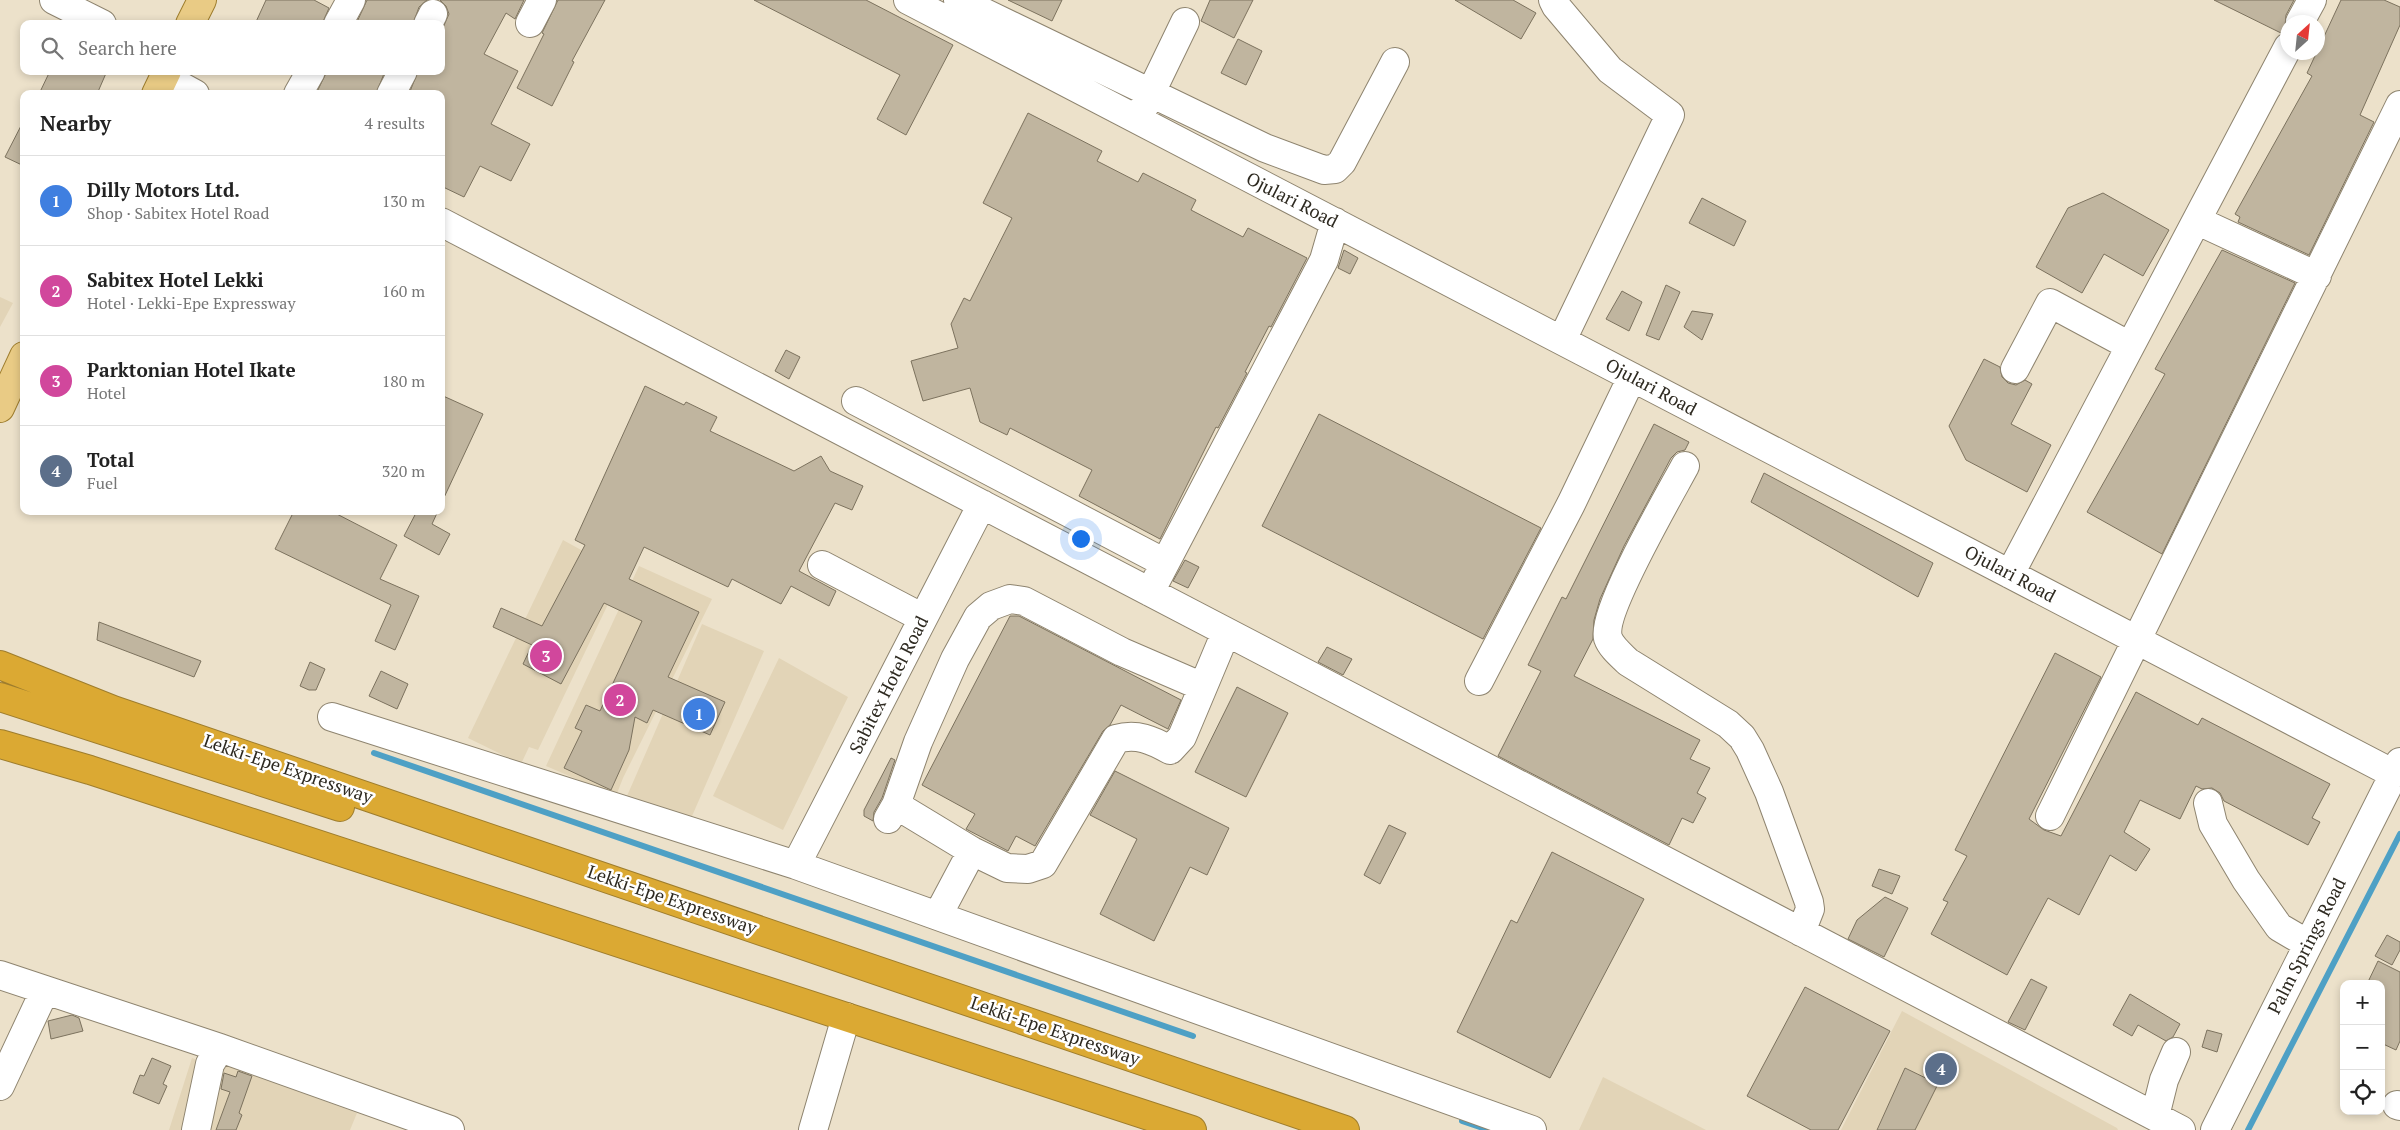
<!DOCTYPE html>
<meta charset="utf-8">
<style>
body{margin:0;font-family:"PT Serif",serif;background:#f6f6f6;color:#222}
.controls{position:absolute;right:15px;bottom:15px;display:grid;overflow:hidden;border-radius:10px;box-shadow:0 2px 8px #0003}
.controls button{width:45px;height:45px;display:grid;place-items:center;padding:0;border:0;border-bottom:1px solid #e0e0e0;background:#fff;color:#222;font:25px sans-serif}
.compass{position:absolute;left:2280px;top:15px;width:45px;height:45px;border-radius:50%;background:#fff;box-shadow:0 2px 8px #0003;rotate:27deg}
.you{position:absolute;left:1080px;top:538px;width:18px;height:18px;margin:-12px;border:4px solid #fff;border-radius:50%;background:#1a73e8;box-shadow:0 0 0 8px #1a73e833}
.badge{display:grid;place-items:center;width:32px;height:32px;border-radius:50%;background:#366f89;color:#fff;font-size:16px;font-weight:700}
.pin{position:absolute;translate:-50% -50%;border:2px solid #fff;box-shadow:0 1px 5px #0006}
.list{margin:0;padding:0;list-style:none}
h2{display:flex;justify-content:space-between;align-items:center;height:65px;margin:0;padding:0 20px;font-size:21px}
h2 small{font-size:16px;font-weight:400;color:#767676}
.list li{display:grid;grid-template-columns:32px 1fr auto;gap:15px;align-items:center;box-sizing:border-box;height:90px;padding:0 20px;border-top:1px solid #e0e0e0}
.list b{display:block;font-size:19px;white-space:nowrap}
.list p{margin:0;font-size:16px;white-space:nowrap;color:#767676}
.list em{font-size:16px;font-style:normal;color:#767676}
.icon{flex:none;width:28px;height:28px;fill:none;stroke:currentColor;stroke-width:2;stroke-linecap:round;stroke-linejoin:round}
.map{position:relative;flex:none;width:2400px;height:1130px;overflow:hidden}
.search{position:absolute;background:#fff;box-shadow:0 2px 8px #0003;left:20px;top:20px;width:425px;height:55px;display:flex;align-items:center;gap:12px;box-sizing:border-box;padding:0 18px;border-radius:10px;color:#767676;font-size:19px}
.panel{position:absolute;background:#fff;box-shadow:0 2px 8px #0003;left:20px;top:90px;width:425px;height:425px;border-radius:10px}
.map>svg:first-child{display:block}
.built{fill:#e2d4b7}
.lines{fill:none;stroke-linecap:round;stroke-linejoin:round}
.stream{stroke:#4ea0c5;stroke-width:6}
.building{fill:#c0b59f;stroke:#7c725e}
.minor-casing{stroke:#8e846f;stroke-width:30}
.major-casing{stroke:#9e7d2d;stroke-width:30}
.highway-casing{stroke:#9e7d2d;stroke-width:30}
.minor{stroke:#fff;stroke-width:28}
.major{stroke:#e9cb85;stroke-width:28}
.highway{stroke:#dba933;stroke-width:28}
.labels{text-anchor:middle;stroke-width:5;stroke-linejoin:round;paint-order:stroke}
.street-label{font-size:18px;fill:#2e2a21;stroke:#fff}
</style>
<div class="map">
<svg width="2400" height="1130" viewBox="0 0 2400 1130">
<rect width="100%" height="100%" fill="#ece1ca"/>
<!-- built -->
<path class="built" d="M0,297l13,6 -13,24z
M563,540l60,33 -85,177 -9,-3 -8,17 -53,-26z
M639,566l73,33 -89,179 -7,18 -70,-30z
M702,624l62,27 -75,172 -62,-27z
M779,658l69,39 -65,133 -70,-34z
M1902,1011l215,117 1,2h-277z
M192,1058l26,9 2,-5 137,51 -7,17h-181z
M1603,1077l84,43 19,10h-127z"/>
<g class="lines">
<!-- stream -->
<path class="stream" d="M374,753l819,283
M1462,1121l27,9
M2248,1130l152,-296"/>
</g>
<!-- building -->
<path class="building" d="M266,0h48l15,8 -7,16h-67z
M367,0h60l-8,7 -6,17h-57z
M440,0h84l-9,19 -9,-6 -22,41 34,17 -27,53 39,20 -19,37 -31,-15 -16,31 -23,-11v-92h-32l9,-23h23v-39l8,-18 -3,-8z
M558,0h47l-33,61 2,1 -22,44 -35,-18 27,-54 -2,-1z
M754,0h112l87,45 -47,90 -29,-16 23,-44z
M1008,0h54l-10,21z
M1210,0h43l-19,38 -33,-17z
M1455,0h58l23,13 -15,26z
M2214,0h80l-8,15 -1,11 -4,7z
M2341,0h43l16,7v18l-40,90 14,7 -65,133 -71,-33 2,-5 -5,-3 77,-138 -5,-3z
M1238,39l24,12 -16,34 -25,-12z
M50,71h57l-10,23h-58z
M327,71h58l-9,23h-60z
M1028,113l74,38 -5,10 41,21 5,-9 53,27 -5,10 52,27 5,-9 59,30 -36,69 -2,-1 -24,46 2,1 -29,55 -2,-1 -56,112 -81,-43 13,-26 -82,-42 -3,7 -27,-13 -10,-34 -47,13 -12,-40 47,-13 -7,-24 13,-26 6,3 42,-83 -29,-15z
M24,120v46l-19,-9z
M2103,193l66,37 -26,46 -39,-22 -22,39 -46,-26 32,-59z
M1702,198l44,23 -12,25 -45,-23z
M1344,250l14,8 -8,16 -12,-6z
M2222,250l73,33 -133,271 -75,-42 78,-138 -10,-5z
M1666,285l14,7 -21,48 -13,-5z
M1622,291l20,11 -13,29 -23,-12z
M1692,311l21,3 -11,26 -18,-13z
M786,350l14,7 -11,22 -14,-8z
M1984,359l16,8 2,10 6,6 8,2 9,-5 7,4 -21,40 40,21 -24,47 -61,-32 -17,-34z
M645,386l39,19 2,-3 31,15 -7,14 84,40 27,-15 9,15 33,15 -11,24 -17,-7 -36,68 37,20 -7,15 -38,-20 -10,18 -49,-25 -4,8 -84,-40 -15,32 70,33 -31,65 57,25 -15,33 -57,-25 -6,13 -12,-6 -6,33 -18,40 -47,-22 18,-37 -7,-3 11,-23 14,6 42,-90 -38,-18 -43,81 -38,-20 9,-19 -39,-18 8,-19 41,18 43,-81 -10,-5z
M441,395l42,19 -42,90z
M1319,414l222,114 -58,111 -221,-113z
M1654,424l35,18 -4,8 -8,2 -6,6 -47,88 -24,53 -6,21 -1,19 -19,37 126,64 -10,19 20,9 -13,25 9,5 -13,25 -11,-5 -13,27 -171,-89 43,-85 -13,-6 34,-68 4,2z
M1764,473l169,90 -15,34 -167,-95z
M294,511h37l66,34 -17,34 39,17 -24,54 -20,-9 16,-36 -116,-56z
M417,511h21l-6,13 18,10 -11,21 -35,-19z
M1185,560l14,7 -11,21 -15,-7z
M1010,616h9l162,84 -13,29 -47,-24 -11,20 -7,6 -68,115 -19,-10 -8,15 -42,-22 9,-15 -53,-29z
M99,622l102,39 -7,16 -97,-37z
M1327,647l25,12 -9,16 -25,-13z
M2055,653l46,24 -72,142 15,11 17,6 75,-144 62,33 4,-7 128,66 -18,34 8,4 -12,23 -84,-44 -4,-8 -8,-5 -10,1 -6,-3 -16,33 -40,-19 -16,32 26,17 -14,22 -26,-16 -31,60 -31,-17 -41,77 -76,-41 17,-32 -5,-2 24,-44 -12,-6z
M310,662l15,7 -9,21h-7l-9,-4z
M381,671l27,13 -11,25 -28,-13z
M1237,687l51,26 -42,84 -51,-25z
M891,758l4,2 -13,38 -8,14 -1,9 -9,-5v-6z
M1115,771l114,57 -22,47 -17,-8 -36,74 -54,-27 37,-75 -47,-24z
M1389,825l17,8 -26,51 -16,-9z
M1552,852l92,47 -94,179 -93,-46 54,-112 6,3z
M1879,869l21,7 -8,18 -20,-8z
M1885,897l23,11 -24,49 -36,-18 9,-19z
M2387,935l13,7v8l-8,15 -17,-9z
M2378,961l22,11v69l-4,9 -15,-7v-59h-14z
M2031,979l16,8 -22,43 -17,-8z
M1805,987l85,44 -52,99h-27l-64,-34z
M2130,994l50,30 -7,13 -7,4 -28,-16 -6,11 -19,-11z
M72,1015l7,3 4,13 -32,8 -3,-18z
M2207,1030l15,4 -5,18 -15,-5z
M152,1058l19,8 -8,18 4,2 -8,18 -26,-11 7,-18 4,1z
M1905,1068l33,16 -23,46h-38z
M238,1071l14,5 -13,37 3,2 -6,15h-20l14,-38 -9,-3 3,-16 12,4z"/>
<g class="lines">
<!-- minor casing -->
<g class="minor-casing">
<path id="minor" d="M54,0l48,24
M908,0l1486,774
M958,0l307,148 59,22 11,-1 7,-7 53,-100
M1553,0l3,6 54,64 60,45 -108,225
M2300,22l12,-22
M530,23l12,-23
M338,24l13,-24
M428,24l5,-10
M164,77l31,17
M298,94l13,-23
M391,94l12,-23
M1143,109l42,-87
M2198,221l119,55
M441,222l1740,908
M2015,369l35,-66 80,43
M856,401l309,162
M1685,466c-15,28 -84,146 -77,172 3,9 13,17 20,24l100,62 14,13 8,13 19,42 40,110 1,7 -9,23
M822,565l101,53
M2010,574l278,-527
M1150,592l174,-332 11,-38
M1479,681l92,-177 61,-127
M332,717l464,148 736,265
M2208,803l5,21 33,56 33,47 29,17
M896,805l76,46 35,17 21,1 15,-5 73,-125c21,-6 36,1 54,11l12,-13 21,-50
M2050,816l350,-711
M888,819l8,-14 22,-63 37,-83 23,-42 13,-11 19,-7 14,2 98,51 81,35 23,-55
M796,865l186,-361
M938,915l34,-64
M0,975l220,73 230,82
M0,1086l45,-96
M2397,1105l3,1
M2155,1116l9,-36 12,-28
M196,1130l14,-66 10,-16
M813,1130l33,-113
M2215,1130l185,-368"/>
</g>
<!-- major casing -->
<g class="major-casing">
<path id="major" d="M190,24l12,-24
M156,94l11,-23
M0,408l24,-52"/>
</g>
<!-- highway casing -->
<g class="highway-casing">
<path id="highway" d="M0,665l113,45 1232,420
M0,697l340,110
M0,744l90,26 1102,360"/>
</g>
<!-- minor -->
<use href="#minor" class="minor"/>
<!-- major -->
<use href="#major" class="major"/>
<!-- highway -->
<use href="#highway" class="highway"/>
</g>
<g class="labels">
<!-- street labels -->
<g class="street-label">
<text transform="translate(1292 200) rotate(27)" y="6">Ojulari Road</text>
<text transform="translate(1651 387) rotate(28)" y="6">Ojulari Road</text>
<text transform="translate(2010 574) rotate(28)" y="6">Ojulari Road</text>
<text transform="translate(889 685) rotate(-63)" y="6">Sabitex Hotel Road</text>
<text transform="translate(288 769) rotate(19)" y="6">Lekki-Epe Expressway</text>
<text transform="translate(672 900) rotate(19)" y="6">Lekki-Epe Expressway</text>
<text transform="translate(2307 946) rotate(-63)" y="6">Palm Springs Road</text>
<text transform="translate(1055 1031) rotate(19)" y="6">Lekki-Epe Expressway</text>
</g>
</g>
</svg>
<div class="controls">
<button>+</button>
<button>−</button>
<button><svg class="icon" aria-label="locate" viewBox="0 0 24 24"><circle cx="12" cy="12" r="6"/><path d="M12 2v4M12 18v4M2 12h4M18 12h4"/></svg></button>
</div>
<svg class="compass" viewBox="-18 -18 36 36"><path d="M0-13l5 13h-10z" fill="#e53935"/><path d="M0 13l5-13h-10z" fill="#767676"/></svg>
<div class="you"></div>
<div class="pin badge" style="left:699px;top:714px;background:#3f7fe0">1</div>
<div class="pin badge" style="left:620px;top:700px;background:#d1479c">2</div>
<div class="pin badge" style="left:546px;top:656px;background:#d1479c">3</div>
<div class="pin badge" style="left:1941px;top:1069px;background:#5c6f8a">4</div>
<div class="search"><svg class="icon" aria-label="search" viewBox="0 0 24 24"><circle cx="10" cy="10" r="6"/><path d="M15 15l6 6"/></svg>Search here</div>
<section class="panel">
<h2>Nearby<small>4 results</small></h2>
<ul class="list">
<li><span class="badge" style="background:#3f7fe0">1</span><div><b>Dilly Motors Ltd.</b><p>Shop · Sabitex Hotel Road</p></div><em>130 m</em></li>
<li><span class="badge" style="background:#d1479c">2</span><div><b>Sabitex Hotel Lekki</b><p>Hotel · Lekki-Epe Expressway</p></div><em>160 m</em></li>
<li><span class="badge" style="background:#d1479c">3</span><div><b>Parktonian Hotel Ikate</b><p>Hotel</p></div><em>180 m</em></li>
<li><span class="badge" style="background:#5c6f8a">4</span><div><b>Total</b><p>Fuel</p></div><em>320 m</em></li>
</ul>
</section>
</div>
